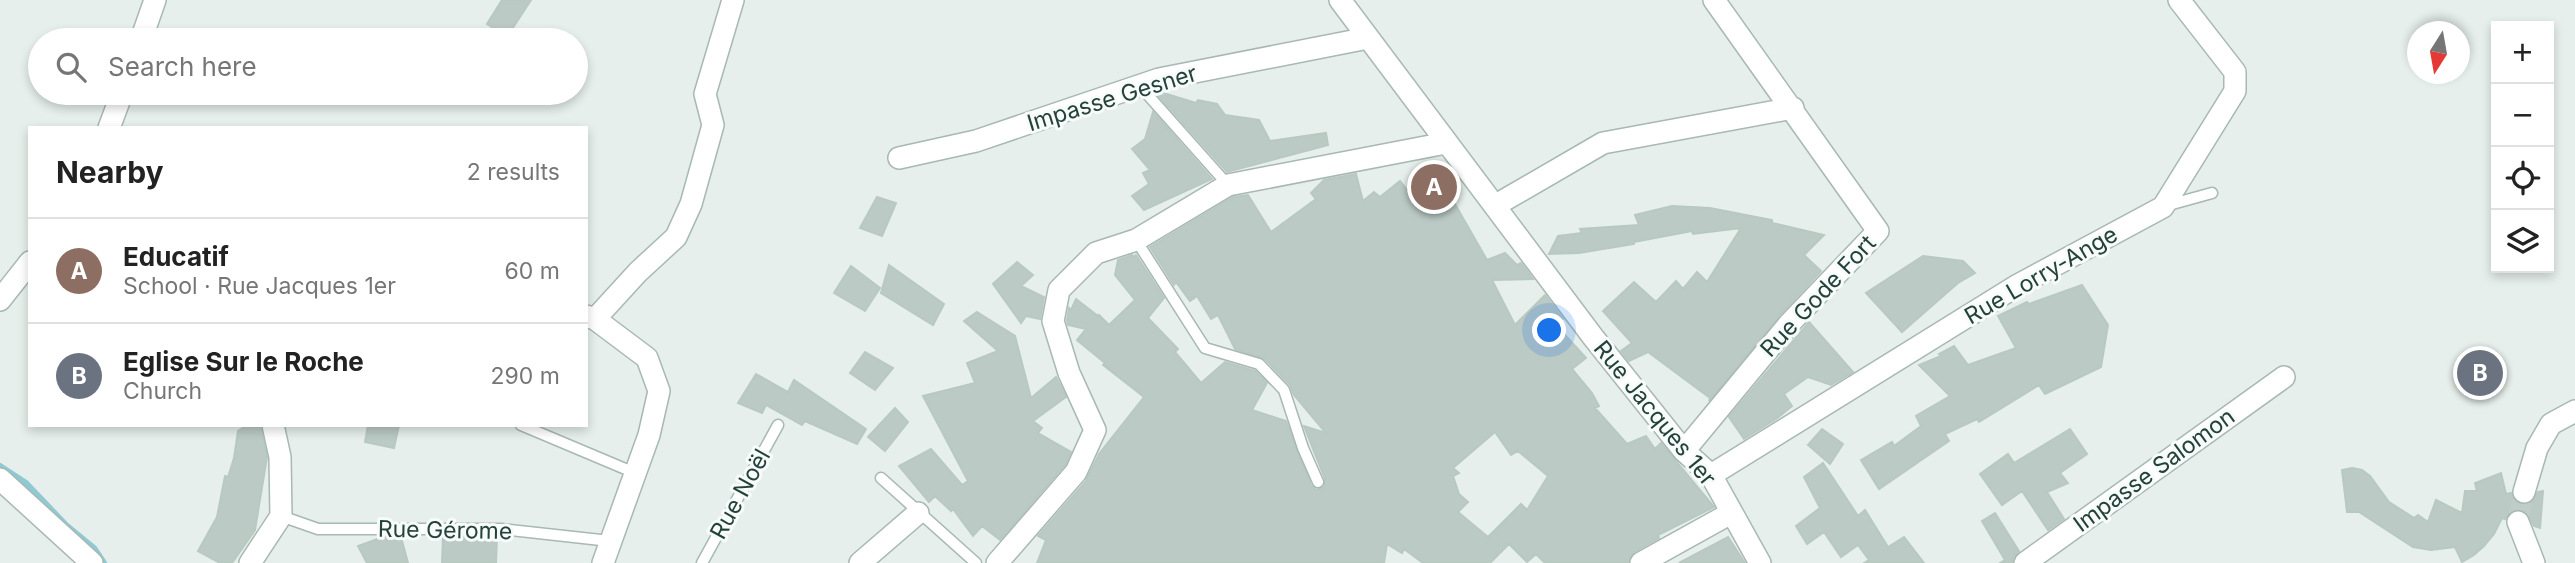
<!DOCTYPE html>
<meta charset="utf-8">
<style>
body{margin:0;font-family:Inter,sans-serif;background:#f2f2f2;color:#222}
.controls{position:absolute;right:21px;top:21px;display:grid;overflow:hidden;border-radius:0px;box-shadow:0 4px 10px #0003}
.controls button{width:63px;height:63px;display:grid;place-items:center;padding:0;border:0;border-bottom:2px solid #e0e0e0;background:#fff;color:#222;font:35px sans-serif}
.compass{position:absolute;left:2407px;top:21px;width:63px;height:63px;border-radius:50%;background:#fff;box-shadow:0 4px 10px #0003;rotate:191deg}
.you{position:absolute;left:1550px;top:331px;width:24px;height:24px;margin:-18px;border:5px solid #fff;border-radius:50%;background:#1a73e8;box-shadow:0 0 0 10px #1a73e833}
.badge{display:grid;place-items:center;width:46px;height:46px;border-radius:50%;background:#804e3d;color:#fff;font-size:23px;font-weight:700}
.pin{position:absolute;translate:-50% -50%;border:4px solid #fff;box-shadow:0 2px 7px #0006}
.list{margin:0;padding:0;list-style:none}
h2{display:flex;justify-content:space-between;align-items:center;height:91px;margin:0;padding:0 28px;font-size:30px}
h2 small{font-size:23px;font-weight:400;color:#767676}
.list li{display:grid;grid-template-columns:46px 1fr auto;gap:21px;align-items:center;box-sizing:border-box;height:105px;padding:0 28px;border-top:2px solid #e0e0e0}
.list b{display:block;font-size:26px;white-space:nowrap}
.list p{margin:0;font-size:23px;white-space:nowrap;color:#767676}
.list em{font-size:23px;font-style:normal;color:#767676}
.icon{flex:none;width:38px;height:38px;fill:none;stroke:currentColor;stroke-width:2;stroke-linecap:round;stroke-linejoin:round}
.map{position:relative;flex:none;width:2575px;height:563px;overflow:hidden}
.search{position:absolute;background:#fff;box-shadow:0 4px 10px #0003;left:28px;top:28px;width:560px;height:77px;display:flex;align-items:center;gap:18px;box-sizing:border-box;padding:0 24px;border-radius:38px;color:#767676;font-size:26px}
.panel{position:absolute;background:#fff;box-shadow:0 4px 10px #0003;left:28px;top:126px;width:560px;height:301px;border-radius:0px}
.map>svg:first-child{display:block}
.lines{fill:none;stroke-linecap:round;stroke-linejoin:round}
.stream{stroke:#8ec9d4;stroke-width:6}
.building{fill:#bbcac4;stroke:#b8c9c2;stroke-width:2;fill-rule:evenodd}
.minor-tunnel{stroke:#bfccc8;stroke-width:21;stroke-dasharray:21 10;stroke-linecap:butt}
.service-casing{stroke:#a8b8b2;stroke-width:13}
.minor-casing{stroke:#a8b8b2;stroke-width:24}
.service{stroke:#fff;stroke-width:10}
.minor{stroke:#fff;stroke-width:21}
.labels{text-anchor:middle;stroke-width:6;stroke-linejoin:round;paint-order:stroke}
.street-label{font-size:23px;fill:#24423a;stroke:#f7fbf9}
</style>
<div class="map">
<svg width="2575" height="563" viewBox="0 0 2575 563">
<rect width="100%" height="100%" fill="#e6efeb"/>
<g class="lines">
<!-- stream -->
<path class="stream" d="M0,466l26,17 40,42 28,23 10,15"/>
</g>
<!-- building -->
<path class="building" d="M502,0h29l-24,37 -20,-13z
M1160,92l36,11 2,-3 19,4 8,11 34,5 11,21 56,-8 2,12 -101,27 -70,-78z
M1153,112l59,67 -68,31 -12,-14 17,-12 -6,-11 7,-3 -18,-21 13,-10z
M1356,174l7,27 11,-9 6,5 20,-16 11,14 19,-12 18,25 7,-4 32,56 18,-7 12,12 4,-2 12,16 -41,1 23,45 30,-30 18,24 -8,5 31,34 -14,11 20,24 7,13 -4,2 32,36 19,-8 9,13 6,-6 53,64 -56,28 1,3 -25,14 -6,11h-83l-9,-9 -9,8 -18,-18 -19,19h-67l-19,-14 -2,4 -15,-9 -3,19h-347l9,-23 -8,-4 48,-55 13,-27 45,-57 -41,-32 2,-2 -28,-23 9,-11 -18,-4 -1,-5 2,-12 2,2 5,-11 22,17 1,-1 10,10 26,-25 -20,-25 3,-15 14,-5 2,2 2,-2 28,43 -16,20 30,31 -3,3 26,31 24,-21 30,9 12,12 -15,27 34,11 25,64 5,5 8,-3 1,-8 -21,-53 22,7 -32,-38 -4,-10 -25,-26 -30,-10 -17,-34 -7,4 -14,-23 -7,5 -14,-19 -2,3 -24,-38 83,-50 15,-2 23,37 45,-33 -5,-6 13,-13zM1495,432l16,23 7,-4 30,25 -21,34 -6,-6 -33,33 -30,-25 10,-10 -9,-8 -6,-18 6,-3 -6,-5z
M877,197l19,6 -14,33 -22,-8z
M1672,206l38,2 62,12v3l52,12 -20,20 17,16 -42,45 -70,85 1,-3 -62,-46 -19,9 -8,-10 11,-8 -29,-32 31,-29 22,20 20,-21 7,8 14,-17 10,10 34,-54 -48,6 -1,-3 -58,11v2l-55,9 -30,1 9,-18 24,-3 -2,-4 59,-4 -4,-10z
M1923,256l40,5 12,12 -17,10 -56,49 -36,-39z
M1017,262l16,13 -12,11 23,11 -4,22 -14,-3 -5,7 -28,-39z
M889,265l55,39 -11,21 -52,-32z
M851,266l29,22 -15,23 -31,-18z
M2082,285l26,40 -7,42 -56,27 -6,-9 -60,37 -2,-3 -32,15 4,7 -70,48 -18,-29 31,-18 2,4 27,-20 -5,-10 34,-20 -31,-31 22,-9 -2,-2 15,-8 14,19 48,-17 -18,-32 29,-14 2,2z
M977,312l38,24 16,62 25,-21 10,20 -33,24 9,7 -4,5 33,19 -6,13 -65,75 -18,-14 -9,10 -20,-27 -2,2 -16,-15 -6,6 -30,-36 32,-17 31,36 6,-4 -45,-85 52,-13 -8,-20 31,-12 -34,-30z
M1809,322l44,50 -22,13 -23,-8 -24,17 8,12 -16,13 -32,20 -15,-22z
M865,352l28,16 -18,22 -25,-17z
M756,374l32,18 6,-12 72,49 -9,15 -52,-23 -3,4 -36,-20 -4,8 -24,-10z
M895,408l13,14 -23,29 -17,-14z
M247,425h13l7,32 -12,73 -23,33h-12l-22,-12 19,-34 8,-41 3,1 6,-19 4,-27z
M368,425h31l-5,23 -29,-6z
M1822,429l21,15 -13,20 -22,-19z
M2070,429l17,25 -27,19 8,10 -21,9 17,27 -16,11 -26,-39 -20,14 -22,-31 28,-20 6,9z
M1823,463l35,53 7,-6 23,37 16,-10 20,26h-60l5,-3 -11,-15 -17,12 -17,-25 -17,12 -11,-18 24,-18 -16,-31z
M2352,468l10,2 8,6 19,26 25,16 4,-3 10,7 8,-22 26,13 3,-22h12l-2,-8 26,-10 5,21 5,-1 3,7 6,4 12,-2 6,-10 5,-1 -3,37 -6,-2 -8,-15 -12,-1 -9,9 -3,-1 -8,16 -10,12 -10,9 -12,7 -7,-15 -24,3 -18,-3 -54,-35h-12l-5,-42z
M1995,513l24,38 -6,6 -1,6h-12l5,-3 -23,-39z
M383,537h18l7,26h-41l-9,-17z
M443,537h54l-1,26h-54z
M1728,537l17,26h-66z"/>
<g class="lines">
<!-- minor-tunnel -->
<path class="minor-tunnel" d="M2518,522l6,-30"/>
<!-- service casing -->
<g class="service-casing">
<path id="service" d="M1139,85l89,100
M2165,206l47,-13
M1136,240l69,108 54,16 25,26 19,58 15,34
M521,425l114,48
M881,478l95,85
M281,516l37,13h183l109,12
M702,563l76,-138"/>
</g>
<!-- minor casing -->
<g class="minor-casing">
<path id="minor" d="M1340,0l253,337 91,114 27,24 49,88
M141,40l14,-40
M109,128l13,-35
M899,158l77,-17 183,-62 209,-41
M1496,205l107,-62 190,-35
M0,300l30,-38
M586,316l9,3 52,39 12,33 -10,44 -46,128
M595,319l43,-47 38,-35 15,-33 22,-79 -8,-31 28,-94
M1684,451l105,-127 89,-93 -164,-231
M1711,475l307,-190 145,-78 72,-116v-19l-56,-72
M0,479l92,84
M2524,492l13,-44 14,-24 24,-13
M2518,522l16,41
M250,563l31,-47 -1,-59 -7,-32
M860,563l58,-50
M997,563l79,-91 19,-42 -26,-57 -16,-52 6,-31 37,-37 40,-13 92,-55 218,-42
M1641,563l90,-50
M2025,563l259,-186"/>
</g>
<!-- service -->
<use href="#service" class="service"/>
<!-- minor -->
<use href="#minor" class="minor"/>
</g>
<g class="labels">
<!-- street labels -->
<g class="street-label">
<text transform="translate(1112 98) rotate(-17)" y="8">Impasse Gesner</text>
<text transform="translate(2041 275) rotate(-30)" y="8">Rue Lorry-Ange</text>
<text transform="translate(1818 296) rotate(-47)" y="8">Rue Gode Fort</text>
<text transform="translate(1655 413) rotate(51)" y="8">Rue Jacques 1er</text>
<text transform="translate(2154 470) rotate(-36)" y="8">Impasse Salomon</text>
<text transform="translate(740 494) rotate(-61)" y="8">Rue Noël</text>
<text transform="translate(445 530) rotate(1)" y="8">Rue Gérome</text>
</g>
</g>
</svg>
<div class="controls">
<button>+</button>
<button>−</button>
<button><svg class="icon" aria-label="locate" viewBox="0 0 24 24"><circle cx="12" cy="12" r="6"/><path d="M12 2v4M12 18v4M2 12h4M18 12h4"/></svg></button>
<button><svg class="icon" aria-label="layers" viewBox="0 0 24 24"><path d="M12 4l9 5-9 5-9-5zM3 14l9 5 9-5"/></svg></button>
</div>
<svg class="compass" viewBox="-18 -18 36 36"><path d="M0-13l5 13h-10z" fill="#e53935"/><path d="M0 13l5-13h-10z" fill="#767676"/></svg>
<div class="you"></div>
<div class="pin badge" style="left:1434px;top:187px;background:#8d6e63">A</div>
<div class="pin badge" style="left:2480px;top:373px;background:#6b7280">B</div>
<div class="search"><svg class="icon" aria-label="search" viewBox="0 0 24 24"><circle cx="10" cy="10" r="6"/><path d="M15 15l6 6"/></svg>Search here</div>
<section class="panel">
<h2>Nearby<small>2 results</small></h2>
<ul class="list">
<li><span class="badge" style="background:#8d6e63">A</span><div><b>Educatif</b><p>School · Rue Jacques 1er</p></div><em>60 m</em></li>
<li><span class="badge" style="background:#6b7280">B</span><div><b>Eglise Sur le Roche</b><p>Church</p></div><em>290 m</em></li>
</ul>
</section>
</div>
